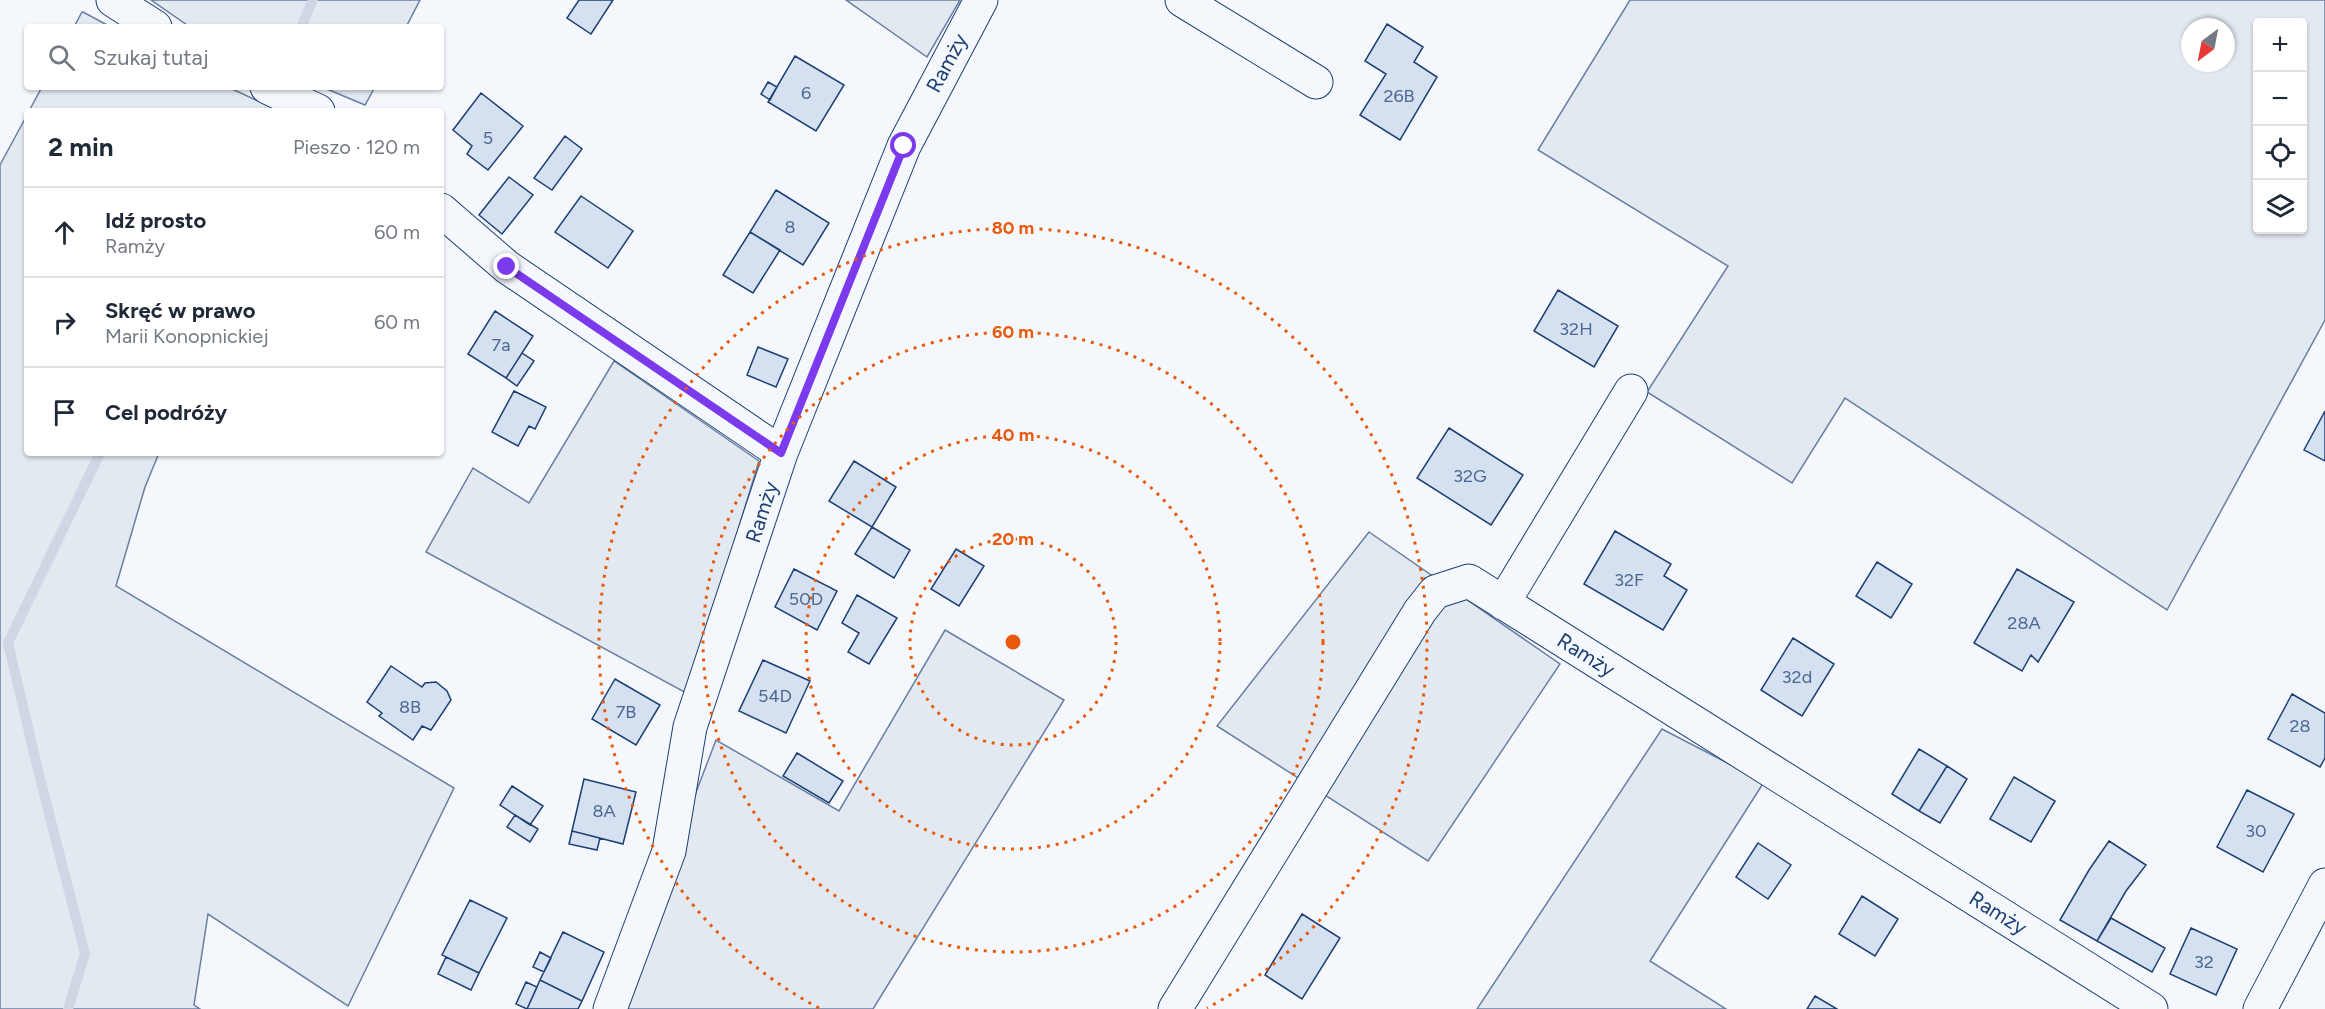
<!DOCTYPE html>
<html lang="pl">
<meta charset="utf-8">
<style>
body{margin:0;font-family:Figtree,sans-serif;background:#f6f6f7;color:#1f2937}
.controls{position:absolute;right:18px;top:18px;display:grid;overflow:hidden;border-radius:6px;box-shadow:0 2px 4px #0004}
.controls button{width:54px;height:54px;display:grid;place-items:center;padding:0;border:0;border-bottom:2px solid #e0e1e3;background:#fff;color:#1f2937;font:30px sans-serif}
.compass{position:absolute;left:2181px;top:18px;width:54px;height:54px;border-radius:50%;background:#fff;box-shadow:0 2px 4px #0004;rotate:212deg}
.stop{position:absolute;width:18px;height:18px;margin:-14px;border:4px solid #7c3aed;border-radius:50%;background:#fff}
.stop.end{background:#7c3aed;border-color:#fff;box-shadow:0 2px 6px #0008}
.list{margin:0;padding:0;list-style:none}
h2{display:flex;justify-content:space-between;align-items:center;height:78px;margin:0;padding:0 24px;font-size:26px}
h2 small{font-size:20px;font-weight:400;color:#747a83}
.list li{display:grid;grid-template-columns:39px 1fr auto;gap:18px;align-items:center;box-sizing:border-box;height:90px;padding:0 24px;border-top:2px solid #e0e1e3}
.list b{display:block;font-size:22px;white-space:nowrap}
.list p{margin:0;font-size:20px;white-space:nowrap;color:#747a83}
.list em{font-size:20px;font-style:normal;color:#747a83}
.icon{flex:none;width:33px;height:33px;fill:none;stroke:currentColor;stroke-width:2;stroke-linecap:round;stroke-linejoin:round}
.map{position:relative;flex:none;width:2325px;height:1009px;overflow:hidden}
.search{position:absolute;background:#fff;box-shadow:0 2px 4px #0004;left:24px;top:24px;width:420px;height:66px;display:flex;align-items:center;gap:15px;box-sizing:border-box;padding:0 21px;border-radius:6px;color:#747a83;font-size:22px}
.panel{position:absolute;background:#fff;box-shadow:0 2px 4px #0004;left:24px;top:108px;width:420px;height:348px;border-radius:6px}
.map>svg:first-child{display:block}
.green{fill:#e3e9f0;stroke:#687fa3;stroke-width:1.5;fill-rule:evenodd}
.lines{fill:none;stroke-linecap:round;stroke-linejoin:round}
.stream{stroke:#cfd7e4;stroke-width:10}
.building{fill:#d5e0f0;stroke:#1d3f73;stroke-width:1.5}
.minor-casing{stroke:#1d3f73;stroke-width:35}
.minor{stroke:#f4f7fb;stroke-width:33}
.route{stroke:#7c3aed;stroke-width:8}
.ring{fill:none;stroke:#e8590c;stroke-width:3;stroke-dasharray:3 6}
.labels{text-anchor:middle;stroke-width:4.5;stroke-linejoin:round;paint-order:stroke}
.number-label{font-size:18px;fill:#4b6792}
.street-label{font-size:21px;fill:#1d3f73;stroke:#f4f7fb}
.centre{fill:#e8590c;stroke:#f4f7fb;stroke-width:3}
.ring-label{font-size:18px;text-anchor:middle;font-weight:bold;fill:#e8590c;stroke:#f4f7fb;stroke-width:4.5;stroke-linejoin:round;paint-order:stroke}
</style>
<div class="map">
<svg width="2325" height="1009" viewBox="0 0 2325 1009">
<rect width="100%" height="100%" fill="#f4f7fb"/>
<!-- green -->
<path class="green" d="M151,0h269l-14,27h-216z
M846,0h114l-33,57z
M1630,0h695v320l-158,290 -322,-212 -53,85 -145,-91 81,-126 -190,-116zM2258,22h44v208h-44zM2190,27h36v36h-36z
M82,12h1l28,15h-37z
M42,87h186l51,24h-250z
M322,87h53l-10,18z
M27,115v338h132l-14,34 -29,99 338,202 -106,218 -140,-92 -14,91 6,4h-200v-844z
M614,361l145,100 -71,233 -262,-142 47,-84 56,35z
M1369,532l191,132 -132,197 -211,-135z
M945,630l119,70 -191,309h-260l103,-269 123,71z
M1662,729l102,53 -114,179 76,48h-249z"/>
<g class="lines">
<!-- stream -->
<path class="stream" d="M301,27l12,-27
M68,1009l17,-55 -46,-180 -31,-131 92,-190"/>
</g>
<!-- building -->
<path class="building" d="M579,0h34l-22,34 -24,-16z
M1387,24l36,23 -9,15 23,15 -37,63 -40,-25 26,-41 -21,-13z
M795,56l49,29 -28,46 -48,-29z
M768,82l9,5 -7,13 -9,-6z
M481,93l42,33 -35,44 -21,-16 5,-8 -19,-16z
M565,136l17,13 -30,41 -18,-12z
M509,177l24,18 -31,39 -23,-19z
M776,190l53,33 -26,42 -53,-33z
M581,196l52,35 -25,37 -53,-36z
M750,232l30,18 -27,43 -30,-18z
M1558,290l60,36 -24,41 -60,-36z
M495,311l38,25 -27,42 -38,-24z
M758,347l30,12 -12,28 -29,-12z
M522,353l12,8 -17,25 -11,-8z
M514,391l32,16 -11,22 -6,-3 -11,20 -26,-14z
M2325,411v50l-21,-11z
M1449,428l74,47 -32,50 -74,-47z
M854,461l42,26 -24,40 -43,-26z
M872,527l38,23 -16,28 -39,-24z
M1615,531l56,33 -7,12 23,14 -24,40 -79,-46z
M956,549l28,17 -25,40 -28,-17z
M1877,562l35,22 -21,34 -35,-22z
M794,569l43,22 -20,39 -42,-23z
M2017,569l57,33 -36,60 -7,-7 -9,16 -48,-28z
M857,595l40,23 -28,46 -21,-12 11,-19 -17,-10z
M1793,638l41,26 -32,52 -41,-26z
M763,660l47,21 -24,52 -47,-22z
M391,666l31,21 3,-4 11,-1 11,9 4,9 -20,30 -9,-4 -9,14 -34,-24 3,-3 -15,-11z
M615,679l45,26 -24,40 -44,-26z
M2292,694l33,19v45l-5,9 -52,-28z
M1919,749l28,17 -28,45 -27,-17z
M797,753l46,28 -14,22 -46,-27z
M1947,766l20,13 -27,44 -21,-12z
M2014,777l41,24 -24,41 -41,-23z
M584,779l52,13 -13,52 -51,-13z
M512,786l31,20 -13,19 -30,-20z
M2247,790l47,24 -31,58 -46,-25z
M515,815l23,14 -8,13 -23,-15z
M572,831l28,7 -3,12 -28,-6z
M2109,841l37,24 -20,26 -29,50 -37,-21 29,-50z
M1758,843l33,22 -23,34 -32,-22z
M1862,896l36,23 -23,37 -36,-22z
M470,900l37,18 -28,55 -37,-18z
M1302,914l38,24 -38,61 -37,-24z
M2111,918l54,30 -13,24 -55,-31z
M2191,928l46,21 -21,46 -46,-21z
M563,932l41,20 -22,49 -42,-21z
M540,952l11,6 -7,14 -11,-5z
M446,957l33,16 -8,17 -33,-16z
M540,980l42,21 -4,8h-51z
M526,982l11,5 -10,22 -11,-5z
M1815,996l22,13h-30z"/>
<g class="lines">
<!-- minor casing -->
<g class="minor-casing">
<path id="minor" d="M113,0l42,27
M1182,0l134,82
M267,87l51,24
M441,210l66,57 274,186
M1503,603l128,-212
M610,1009l59,-158 21,-124 91,-274 123,-307 77,-146
M1175,1009l245,-398 15,-19 34,-11 682,428
M2260,1009l65,-124"/>
</g>
<!-- minor -->
<use href="#minor" class="minor"/>
</g>
<g class="lines">
<!-- route -->
<path class="route" d="M507,267l274,186 123,-307"/>
</g>
<!-- distance rings -->
<g class="ring">
<circle cx="1013" cy="642" r="103"/>
<circle cx="1013" cy="642" r="207"/>
<circle cx="1013" cy="642" r="310"/>
<path d="M819 1008A414 414 0 1 1 1207 1008"/>
</g>
<g class="labels">
<!-- number labels -->
<g class="number-label">
<text x="806" y="99">6</text>
<text x="1399" y="102">26B</text>
<text x="488" y="144">5</text>
<text x="790" y="233">8</text>
<text x="1576" y="335">32H</text>
<text x="501" y="351">7a</text>
<text x="1470" y="482">32G</text>
<text x="1629" y="586">32F</text>
<text x="806" y="605">50D</text>
<text x="2024" y="629">28A</text>
<text x="1797" y="683">32d</text>
<text x="775" y="702">54D</text>
<text x="410" y="713">8B</text>
<text x="626" y="718">7B</text>
<text x="2300" y="732">28</text>
<text x="604" y="817">8A</text>
<text x="2256" y="837">30</text>
<text x="2204" y="968">32</text>
</g>
<!-- street labels -->
<g class="street-label">
<text transform="translate(947 63) rotate(-62)" y="7">Ramży</text>
<text transform="translate(762 512) rotate(-72)" y="7">Ramży</text>
<text transform="translate(1586 655) rotate(32)" y="7">Ramży</text>
<text transform="translate(1998 913) rotate(32)" y="7">Ramży</text>
</g>
</g>
<circle cx="1013" cy="642" r="9" class="centre"/>
<g class="ring-label">
<text x="1013" y="234">80 m</text>
<text x="1013" y="338">60 m</text>
<text x="1013" y="441">40 m</text>
<text x="1013" y="545">20 m</text>
</g>
</svg>
<div class="controls">
<button>+</button>
<button>−</button>
<button><svg class="icon" aria-label="locate" viewBox="0 0 24 24"><circle cx="12" cy="12" r="6"/><path d="M12 2v4M12 18v4M2 12h4M18 12h4"/></svg></button>
<button><svg class="icon" aria-label="layers" viewBox="0 0 24 24"><path d="M12 4l9 5-9 5-9-5zM3 14l9 5 9-5"/></svg></button>
</div>
<svg class="compass" viewBox="-18 -18 36 36"><path d="M0-13l5 13h-10z" fill="#e53935"/><path d="M0 13l5-13h-10z" fill="#747a83"/></svg>
<div class="stop" style="left:904px;top:146px"></div>
<div class="stop end" style="left:507px;top:267px"></div>
<div class="search"><svg class="icon" aria-label="search" viewBox="0 0 24 24"><circle cx="10" cy="10" r="6"/><path d="M15 15l6 6"/></svg>Szukaj tutaj</div>
<section class="panel">
<h2>2 min<small>Pieszo · 120 m</small></h2>
<ul class="list">
<li><svg class="icon" aria-label="ahead" viewBox="0 0 24 24"><path d="M12 20V5M6 11l6-6 6 6"/></svg><div><b>Idź prosto</b><p>Ramży</p></div><em>60 m</em></li>
<li><svg class="icon" aria-label="right" viewBox="0 0 24 24"><path d="M7 20v-9h11M14 6l5 5-5 5"/></svg><div><b>Skręć w prawo</b><p>Marii Konopnickiej</p></div><em>60 m</em></li>
<li><svg class="icon" aria-label="arrive" viewBox="0 0 24 24"><path d="M6 21V4h12l-3 4 3 4H6"/></svg><div><b>Cel podróży</b></div></li>
</ul>
</section>
</div>
